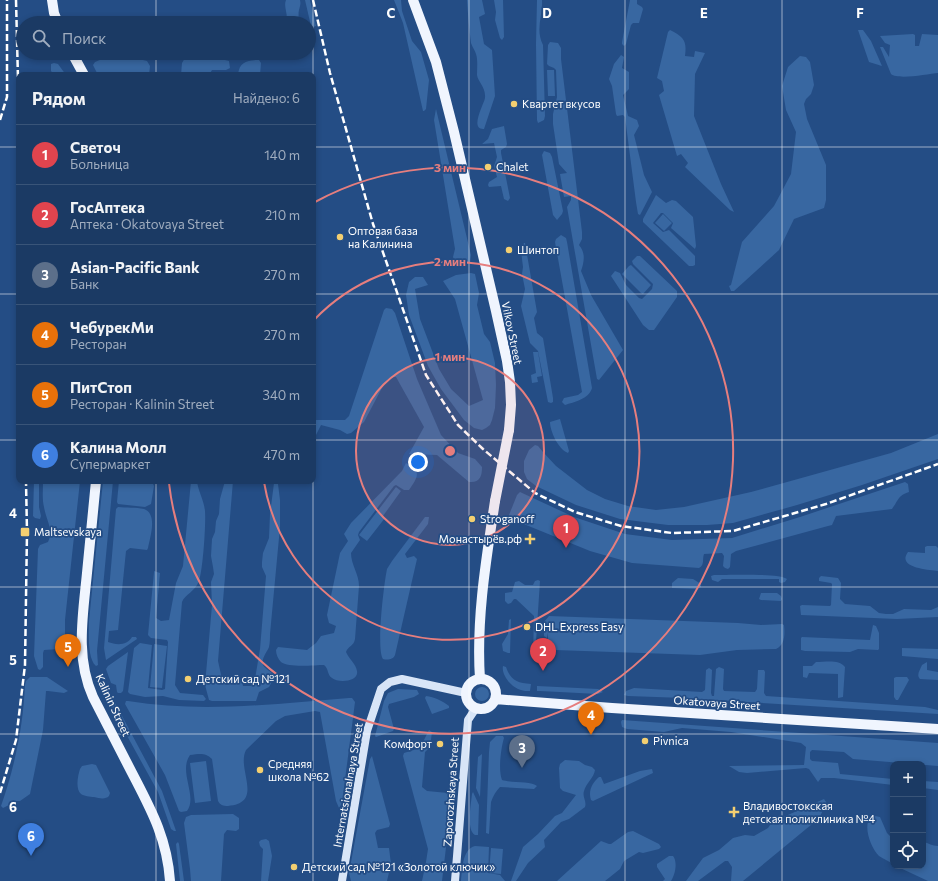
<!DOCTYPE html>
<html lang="ru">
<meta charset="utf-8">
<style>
body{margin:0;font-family:Commissioner,sans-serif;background:#28456d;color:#f1f3f6}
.controls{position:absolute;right:12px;bottom:12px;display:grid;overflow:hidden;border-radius:8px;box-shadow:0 2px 6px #0003}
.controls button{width:36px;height:36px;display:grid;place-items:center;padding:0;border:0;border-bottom:1px solid #395478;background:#1b3a64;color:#f1f3f6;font:20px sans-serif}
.you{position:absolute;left:418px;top:462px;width:14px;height:14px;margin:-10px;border:3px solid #fff;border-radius:50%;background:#1a73e8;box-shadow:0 0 0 6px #1a73e833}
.badge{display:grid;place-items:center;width:26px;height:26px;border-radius:50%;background:#f3cf71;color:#fff;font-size:13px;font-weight:700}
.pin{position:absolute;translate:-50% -33px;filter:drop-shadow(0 1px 2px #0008)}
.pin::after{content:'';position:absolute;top:21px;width:14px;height:12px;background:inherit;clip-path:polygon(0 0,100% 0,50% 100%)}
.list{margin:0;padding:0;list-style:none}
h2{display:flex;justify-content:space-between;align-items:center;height:52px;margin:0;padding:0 16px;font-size:17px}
h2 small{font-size:13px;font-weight:400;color:#a0adbf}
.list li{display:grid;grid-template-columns:26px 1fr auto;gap:12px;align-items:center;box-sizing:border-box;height:60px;padding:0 16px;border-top:1px solid #395478}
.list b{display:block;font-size:15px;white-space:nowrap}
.list p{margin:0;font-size:13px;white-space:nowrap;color:#a0adbf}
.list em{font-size:13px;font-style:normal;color:#a0adbf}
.icon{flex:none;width:22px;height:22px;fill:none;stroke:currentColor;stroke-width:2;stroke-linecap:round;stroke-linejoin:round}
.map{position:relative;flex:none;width:938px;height:881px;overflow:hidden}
.search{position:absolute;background:#1b3a64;box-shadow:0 2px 6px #0003;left:16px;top:16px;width:300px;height:44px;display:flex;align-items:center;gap:10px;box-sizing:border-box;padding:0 14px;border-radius:22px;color:#a0adbf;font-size:15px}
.panel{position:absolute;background:#1b3a64;box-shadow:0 2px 6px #0003;left:16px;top:72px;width:300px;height:412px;border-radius:8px}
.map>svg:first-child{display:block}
.green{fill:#3867a1}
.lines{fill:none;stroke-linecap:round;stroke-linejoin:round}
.secondary{stroke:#d8e5f7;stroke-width:8}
.primary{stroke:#f0f5fe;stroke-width:10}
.rail{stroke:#fff;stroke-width:2.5;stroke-dasharray:7 3;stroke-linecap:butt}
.primary-bridge{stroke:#f0f5fe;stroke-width:10}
.grid{fill:none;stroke:#fff;stroke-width:1;stroke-opacity:0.55}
.ring{fill:none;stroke:#e67e7e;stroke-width:2}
.poi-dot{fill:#f3cf71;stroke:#244d85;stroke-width:1.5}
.labels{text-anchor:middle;stroke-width:3.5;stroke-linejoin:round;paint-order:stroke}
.poi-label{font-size:11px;fill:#fff;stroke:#244d85;text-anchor:start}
.street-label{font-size:11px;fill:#fff;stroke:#244d85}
.grid-label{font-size:13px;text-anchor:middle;font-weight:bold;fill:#fff;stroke:#244d85;stroke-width:3.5;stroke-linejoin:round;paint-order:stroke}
.centre{fill:#e67e7e;stroke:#244d85;stroke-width:2}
.ring-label{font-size:12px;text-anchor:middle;font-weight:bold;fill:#e67e7e;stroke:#244d85;stroke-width:3.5;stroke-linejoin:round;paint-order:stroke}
</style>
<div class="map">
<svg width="938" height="881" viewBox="0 0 938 881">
<rect width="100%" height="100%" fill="#244d85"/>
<!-- green -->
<path class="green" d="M286,0h14c1,4 0,6 -1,10 -1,4 0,9 0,13h-13c3,-8 -3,-16 0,-23z
M305,0h5l6,26 -3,1 -2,-1z
M394,0h7l1,11 10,30 9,11 8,28 -3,29 -2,2h-1l-20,-88z
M467,0h15l3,14 -6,3 5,27 8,6 3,46 -11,33c-15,1 0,-25 1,-31 1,-11 -7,-16 -8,-23 0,-7 1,-15 -1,-21 -1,-4 -4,-7 -5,-11 -2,-14 -3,-29 -4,-43z
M494,0h9l1,37 -2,3 -2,-2 -5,-18 1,-8z
M537,0h5c1,16 -7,29 1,45l2,71 -1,4 -6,3 -1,-3 -1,-76z
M630,0h7v4l5,3 1,2 -4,14h-6l-2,2 -5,19 -2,2 -2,-2v-2z
M670,30c14,7 17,11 15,26l9,1 1,-6 10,2 -10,21 -1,42 27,68 13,28 -4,-2 -45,-43 3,-4 -7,-9 -4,2 -18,-61 5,-4 -2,-10 -5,-3 11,-46z
M858,30h5l8,11 11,25 -13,-4z
M913,34l2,1v11h4l3,-12 16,1v38c-10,1 -40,7 -47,1l-11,-27h3l6,10 1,-12 -5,-2 -5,-7z
M550,42l8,1 3,5v11l21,173v7l-3,6c7,8 5,17 2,26l10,24 32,55 -24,30 -2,-1 -30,-172 4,-7v-4l-7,1 -4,-23 7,-1 -8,-9 -6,-40v-10l4,-17 -1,-27 -2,-2 -5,-2 -2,-2 1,-19z
M621,55l3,2 -2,11 7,4v17l-6,6 5,21 9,4 2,6 -5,9 10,40 8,17 -12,23 -2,-1 -2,-12 -11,-85 -2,-2 -6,1 -1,-2 -4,-28 -3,-7 5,-15z
M800,56l6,1 4,5 4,23 -3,9 -5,5 -2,5 3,15 19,46v35l-2,8 -30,11 -15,31 -45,41h-3l-2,-5 2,-1 11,-43 32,-36 17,-32 5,-42 -10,-22 -4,-24 6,-19z
M185,58l40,2 4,1 1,7 -4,2h-14l-3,5h-28l1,-12z
M102,59l41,1 4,1 3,5 -1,9h-51l-5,-10 2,-3z
M256,60h3l2,3 -1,12h-22c1,-12 7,-14 18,-15z
M54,63l4,1 8,11h-12l-3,-4v-7z
M547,70h7l1,26h-7z
M436,109l35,146 -1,8 -9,3 -5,-2 -3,-7 2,-8 -21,-129z
M504,126l3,18 -1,3 -5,3v3l9,45 -2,3 -4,-2 -3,-13 -12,1 -1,-2 1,-3 8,-5 -3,-11 3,-9 -3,-14 -12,1 6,-5 4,-10z
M544,151l6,2 2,4 11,54 -1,3 -5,6 -4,-5 -11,-60z
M656,195l10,8 6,-3 4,1 17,16 3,29 -1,3 -24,-21 2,-5 -10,-10h-2l-8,10 10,9 6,-2 26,26v9l-2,1h-4l-46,-44v-3z
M663,214l9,9 -8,8 -9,-8z
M561,235l5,3 1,4 25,146c-3,11 -18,14 -27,17l-3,-3 2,-4 14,-3 4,-3 -27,-150 1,-3z
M524,243h1l12,69 -3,6 3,15 6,5 10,60v4l-2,1 -3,-1 -10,-51 -8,-8 -9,-37 4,-17 -3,-15 1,-7 -2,-16z
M637,256h3l37,35v6l-23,33h-5l-6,-5 -32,-49 4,-5 5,2 6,12 13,13 3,1 10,-10 1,-5 -20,-20 -1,-3z
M631,265l20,20 -8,9 -2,-1 -19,-19 7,-8z
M471,273l4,1 4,19 -2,12 7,29 6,8 5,21 1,22 -1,23 -3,12 -2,5 -4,3 -4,2 -8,-2 -10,-8 -23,-31 -13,-23 -19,-51 -3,-20 3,-13 6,-5h8l5,8 -13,4 5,30 19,50 12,20 18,17 14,-6 -28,-101 -12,-18 13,-6z
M386,308l6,1 3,4 22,66 24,56 17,18 17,6 7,8c0,9 -2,16 -13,15l-32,-27 -28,-1 15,-27 -28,-50h-4l-8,7 -20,38 -13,11 -4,1 -7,-4 -19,-5 -8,16v-21h32l4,-4 35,-106z
M533,352h5l4,24 -5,1 1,5 -6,1 -1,-8 5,-2z
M560,419l9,32 -1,2c-10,-4 -18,-22 -18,-31z
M938,434v25l-76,26 -65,20 -64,18 -26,2h-39l-48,-6 -44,-14 -40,-19 -9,-7 -3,-7v-11l5,-11 6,-5 3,1 5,6 13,14 31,24 18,9 23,7 28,4 28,-3 67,-15 140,-39z
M406,463c17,8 11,15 3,27h-5l-8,-5 -2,1 -35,46 -1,3 2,5 -9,13c0,12 8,21 8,33l-4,53c-1,7 -7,7 -9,13 3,7 10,12 11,19 2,11 -19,12 -25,7 -5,-3 -3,-9 -8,-13 -9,0 -36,3 -43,-3 -3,-3 -5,-8 -5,-12l2,-3 29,3 9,-7 5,-7 13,-3 2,-7 -7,-3 -2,-8 13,-62 8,-12 -4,-7 7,-11 51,-52z
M34,481h5v26l2,9 -1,3 -5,-1 -2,-2z
M43,481h37l-15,139v17l-6,12 -15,1 -1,3v14l-3,3 -2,-1 -4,-13 4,-107 2,-4 8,-3c6,-12 -2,-22 -4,-35 -2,-8 -1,-17 -1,-26z
M103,481h10l-16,170 1,14 -2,1c-9,-8 -7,-33 -7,-45z
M119,481h33l2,5 -3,18 -6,3 -27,-3 -1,-2z
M191,481h6c1,10 7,19 8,30 1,13 -2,58 -6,70 -4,11 -14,13 -17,21l-7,83 5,8 23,2 3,4 -2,2 -25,-1 -16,-4 -18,1 -15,-3 -2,-2 6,-44 6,-5 12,2 -4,43 14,2 3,-1 3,-47 -1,-2 -16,-2 -3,-3 6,-63v-1l6,2 -4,45 5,3 8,-1 7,-37 7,-17z
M225,481h8l-15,180 4,18 19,1 1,1 1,5h8l1,-5 3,-2 5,-30 6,-73 -4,-9v-5l1,-9 6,-15 1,-24 4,-31 4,1 2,16v27l-10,107c0,4 0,8 -1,13 -2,5 -8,12 -6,18 2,4 9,7 12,11l-6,11 -10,5 -3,9h-44l-3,-1 -4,-15 7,-80 -1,-23 3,-8 -1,-7 -2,-11 1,-17 3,-7 1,-11 3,-7 1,-15z
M905,482l3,2 1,8c-12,4 -10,8 -17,17l-56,7 -4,9 -4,1 -92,25 -5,3 -1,13 -2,2 -3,-1 -2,-2 1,-10 -2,-3 -18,1c-2,5 1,11 -5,14l-67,-5 -42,-12 -81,-33v-3l8,-20 3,-3 54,25 51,17 47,6 60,-2 68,-21z
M396,487l5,4 -18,25 2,2 -18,23 -8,-6z
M118,507c8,1 18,0 26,2 14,5 6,28 4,39l-1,2 -17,-2 -4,3 -8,79 -9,1 -1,11c8,3 19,4 24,-5h4l1,2 -31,21 -2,-12 12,-139z
M425,517h4l-1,7 -23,30 2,4 7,-2 3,3 -22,96c-2,5 -8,5 -12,4 -7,-10 1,-76 4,-90l5,-8z
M927,546h9l2,2v23c-9,-1 -42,-3 -30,-19l17,1v-6z
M714,575c13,0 66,-2 73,4l-2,3 -4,1 -2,-1v-3h-57l-4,3 -6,-2 -1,-4z
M821,576l17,2 3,5 -1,16 5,5 25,2 9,7 7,1h7l11,-5 27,1 7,-3v10l-41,2 -96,-4 -1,-9 2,-1 28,1 1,-1 1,-21 -1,-1 -12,-2v-3z
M678,578l15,1 8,5v3l-4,2 -25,-1v-5z
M538,580l2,1 -5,76h-2v-3l1,-38 -18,-17h-2l-3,4 -3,1 -3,-3v-8l7,-1 3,-10 4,-1 6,4h8l2,-4z
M761,593h16l4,3 1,3 -1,2 -20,-1 -2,-1z
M549,616l189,7 23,2 21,-1 2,1c1,9 1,20 -8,24l-39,1 -37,5 -145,-5 -3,-3 1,-5h-5v-10l-1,6 -3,-2v-14z
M511,619l-1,34h-2l-5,-2 -1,-7 6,-10 1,-14z
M873,625l3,1 3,7v16l-1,1 -20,-1 -8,3 -45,-1 -4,-1v-12l1,-1 68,3z
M154,644l13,2 -5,42 -12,-1z
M902,648l36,1v10l-36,-3z
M128,652l-5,39 -2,2h-3l-1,-1 -1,-7 -5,-2 -5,-14 2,-3z
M816,662c10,0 23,-3 29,5l-2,30 -5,1v-24l-29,-1 -2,5 -4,-1v-11h9z
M927,662v8l11,2v8l-18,-1c-4,-4 0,-9 2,-14z
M503,666l3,1c5,14 11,16 25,17l-1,7c-3,0 -7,0 -9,-1 -9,-2 -20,-15 -18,-24z
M719,667l5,2 -1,20 1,2 31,1 2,-3 1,-19h6l1,2 -1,21 2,3 159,11 13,3v4l-254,-16 -56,-2 -4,-1 2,-4 8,-3 68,4 3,-2 1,-20 3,-2 3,2 -1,23 1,3h2l2,-27z
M30,677h17l21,14 -4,2 -16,-2h-2l-3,39 -13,64 -10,7h-10l-1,4 -6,3 -2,-2c14,-40 22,-79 24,-121l1,-4z
M896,677h11l2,3 -11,20h-2l-2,-3v-19z
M537,686l61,3 5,3 -5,2 -58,-3h-3z
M475 694a7 7 0 1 1 14 0a7 7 0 1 1-14 0Z
M398,689l19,1 2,4 -5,3 -25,7 -1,3 6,22 -1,2 -17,6 -1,-1 9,-35 4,-8z
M426,696c8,1 17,5 23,10v2l-17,6 -7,-16z
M109,698l4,1 49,92 13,37 1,3h-2l-3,-2 -13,-37 -49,-89z
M349,698h3l3,4 -13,101 -3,5 -3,-7 -16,-89 -5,-1 -30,5 -9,5 -30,29c-10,19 19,53 -18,56 -5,0 -8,-1 -10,-5l-6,-42c-7,-7 -13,-5 -22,-4 -12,17 8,41 -3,56l-6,1 -2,-1 -14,-36 -40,-71 1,-3h2c73,12 147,3 221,-3z
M622,720l316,23v23l-85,-7 -9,-7 -32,-2 -2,2v7l2,2 26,2 2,11 53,5v6l-59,-7h-13l-3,4 -9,-13 -3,-1 -59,5 -8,-1 -10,-6 75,-1 2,-18 -5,-4 -70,-11 -49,-4 -18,4 -37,-3 -5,-2 -1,-5z
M429,730l3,2 -2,15 -5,5 -3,35 5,4 21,2 4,4 -10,84h-20l4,-19 2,-13 -25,-93 1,-3 16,-5z
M496,736h7l1,2c-3,10 -6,32 -2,42 9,3 30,1 35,6l-3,3 -34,-2c-4,4 -7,9 -9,15l-2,32 -3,-1 3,-81 1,-10z
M482,754l-2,43 -4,-9 2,-31z
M372,756l18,68 -1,3 -12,3 -2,3 3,15h11l2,16 -4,17h-36l-2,-8 21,-114z
M565,760l14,1 6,4 7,2 3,3c-1,8 -9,13 -11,21 -2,6 3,10 1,16l-16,12 -8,3 -17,18 1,7 -17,16 -12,18h-5l12,-34 15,-13 17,-18 7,-3 14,-18 -13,-4 -3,-3 -1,-20 1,-4z
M206,761l5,40 -16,2 -5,-40z
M92,764l4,1 14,28 -1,3c-4,4 -10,2 -15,1 -4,0 -10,-1 -13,-3 -6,-5 -3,-19 -1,-25l2,-3z
M652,769l1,4 -60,28 -2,-1c-3,-9 1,-17 8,-23h2l3,7 36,-13z
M923,781l15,1v8l-15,-2z
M473,792l6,13 -1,30h-3c-9,-5 -4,-31 -3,-41z
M824,799l2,3 -6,15 -3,3 -74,61h-12l1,-14 -4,-6h-3l-27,20h-12l17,-23 16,-8 14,-12 12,-3 9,1 14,-8 4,-6z
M233,814l6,4v11l-3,2 -9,-1 -3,4 -3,47h-30l-1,-12 -6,-46 2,-6 5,-2z
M875,816l5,1 7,16 6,6v25c-4,-3 -10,-5 -14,-8 -7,-7 -14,-24 -11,-34 1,-3 4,-5 7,-6z
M633,831l26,13 2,3 -2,2 -16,4 -4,-1 -15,9 -4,8 -15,12h-48l44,-40 8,3h2l17,-12z
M266,839l3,2 3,15 -4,25h-7l2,-32 -3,-3 -1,-4 2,-2z
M178,842l1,2 5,37h-4l-4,-37z
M923,842c6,1 9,4 15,4v35h-10l-32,-15h27z
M475,846l14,1 -1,26 12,2 5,6h-44c1,-10 1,-32 14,-35z
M491,848l12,1 -2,25 -12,-1z
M669,856h4c5,6 2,19 -2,25h-8l2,-2 -8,-12v-3z"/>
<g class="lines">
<!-- secondary -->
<path class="secondary" d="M342,881l25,-150 14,-42 9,-7 12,-3 64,14
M455,881l13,-161 8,-12"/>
<!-- primary -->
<path class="primary" d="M52,0l2,13 4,10
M413,0l23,62 18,70 42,179 11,50 3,21 1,23 -2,25
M72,53l12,22
M96,481c-3,31 -6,61 -9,92 -4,42 -12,84 6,124 12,23 24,47 36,70 20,39 38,69 41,114
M480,679c-4,-59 6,-119 15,-178
M466 694a15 15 0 1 1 30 0a15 15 0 1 1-30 0Z
M495,699l117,9 326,21"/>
<!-- rail -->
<path class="rail" d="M16,0l3,119
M313,0l17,73 43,151 53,151 32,50 25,24 52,44 40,19 46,14 51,7 61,-2 93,-27 112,-40
M0,120l7,-23v-97
M0,793l16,-53 9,-75 2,-133 -1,-51"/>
<!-- primary-bridge -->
<path class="primary-bridge" d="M495,501l14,-71"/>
</g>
<!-- grid -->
<path class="grid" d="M156,0v23M313,0v75M469,0v881M625,0v881M782,0v881M156,53v22M0,147h19M313,147h625M0,294h19M313,294h625M0,440h19M313,440h625M156,481v400M313,481v400M0,587h938M0,734h938"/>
<!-- distance rings -->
<circle cx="450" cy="451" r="94" fill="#e67e7e" fill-opacity=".12"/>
<g class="ring">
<circle cx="450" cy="451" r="94"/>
<path d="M314 320A189 189 0 1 1 264 482"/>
<path d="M315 202A283 283 0 1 1 169 483"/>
</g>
<!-- markers -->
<g class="poi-dot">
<circle cx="514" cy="104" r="4"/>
<circle cx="488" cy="167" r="4"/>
<circle cx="340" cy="237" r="4"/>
<circle cx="509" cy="250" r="4"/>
<circle cx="472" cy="519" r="4"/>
<rect x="20" y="527" width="10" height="10" rx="2"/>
<path d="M528 533h4v4h4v4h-4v4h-4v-4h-4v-4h4z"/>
<circle cx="527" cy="627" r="4"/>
<circle cx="188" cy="679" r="4"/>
<circle cx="645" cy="741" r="4"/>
<circle cx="440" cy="744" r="4"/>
<circle cx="260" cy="770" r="4"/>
<path d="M732 806h4v4h4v4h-4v4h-4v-4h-4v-4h4z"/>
<circle cx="294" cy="867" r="4"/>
</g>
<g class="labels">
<!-- poi labels -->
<g class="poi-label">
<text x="522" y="108">Квартет вкусов</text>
<text x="496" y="171">Chalet</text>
<text x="348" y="235">Оптовая база<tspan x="348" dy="13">на Калинина</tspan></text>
<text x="517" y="254">Шинтоп</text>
<text x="480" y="523">Stroganoff</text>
<text x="34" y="536">Maltsevskaya</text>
<text x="522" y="543" text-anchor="end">Монастырёв.рф</text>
<text x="535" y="631">DHL Express Easy</text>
<text x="196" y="683">Детский сад №121</text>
<text x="653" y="745">Pivnica</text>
<text x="432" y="748" text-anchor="end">Комфорт</text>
<text x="268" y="768">Средняя<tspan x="268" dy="13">школа №62</tspan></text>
<text x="743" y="810">Владивостокская<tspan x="743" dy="13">детская поликлиника №4</tspan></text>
<text x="302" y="871">Детский сад №121 «Золотой ключик»</text>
</g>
<!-- street labels -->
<g class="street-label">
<text transform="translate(512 333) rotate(78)" y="4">Vilkov Street</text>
<text transform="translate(717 703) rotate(4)" y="4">Okatovaya Street</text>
<text transform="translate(113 705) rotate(65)" y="4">Kalinin Street</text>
<text transform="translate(348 785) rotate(-80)" y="4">Internatsionalnaya Street</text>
<text transform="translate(451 792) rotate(-86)" y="4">Zaporozhskaya Street</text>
</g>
</g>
<g class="grid-label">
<text x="391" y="18">C</text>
<text x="547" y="18">D</text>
<text x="704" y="18">E</text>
<text x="860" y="18">F</text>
<text x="13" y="518">4</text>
<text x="13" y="665">5</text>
<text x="13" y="812">6</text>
</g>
<circle cx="450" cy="451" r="6" class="centre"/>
<g class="ring-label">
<text x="450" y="172">3 мин</text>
<text x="450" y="266">2 мин</text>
<text x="450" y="361">1 мин</text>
</g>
</svg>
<div class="controls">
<button>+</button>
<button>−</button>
<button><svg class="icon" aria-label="locate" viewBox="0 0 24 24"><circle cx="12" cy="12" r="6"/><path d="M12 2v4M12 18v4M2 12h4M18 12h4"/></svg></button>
</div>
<div class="you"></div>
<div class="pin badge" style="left:566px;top:548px;background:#e0444e">1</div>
<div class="pin badge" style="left:543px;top:671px;background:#e0444e">2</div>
<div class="pin badge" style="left:522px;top:768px;background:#5c6f8a">3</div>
<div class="pin badge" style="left:591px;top:735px;background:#e8710a">4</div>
<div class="pin badge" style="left:68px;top:667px;background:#e8710a">5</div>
<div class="pin badge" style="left:31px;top:856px;background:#3f7fe0">6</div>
<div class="search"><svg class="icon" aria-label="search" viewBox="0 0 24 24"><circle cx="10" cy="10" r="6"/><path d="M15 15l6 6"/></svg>Поиск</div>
<section class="panel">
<h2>Рядом<small>Найдено: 6</small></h2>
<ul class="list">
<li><span class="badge" style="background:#e0444e">1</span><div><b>Светоч</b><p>Больница</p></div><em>140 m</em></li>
<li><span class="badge" style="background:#e0444e">2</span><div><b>ГосАптека</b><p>Аптека · Okatovaya Street</p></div><em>210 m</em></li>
<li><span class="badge" style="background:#5c6f8a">3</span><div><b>Asian-Pacific Bank</b><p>Банк</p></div><em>270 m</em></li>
<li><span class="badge" style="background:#e8710a">4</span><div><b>ЧебурекМи</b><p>Ресторан</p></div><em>270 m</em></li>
<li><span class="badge" style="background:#e8710a">5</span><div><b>ПитСтоп</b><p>Ресторан · Kalinin Street</p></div><em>340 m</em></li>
<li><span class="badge" style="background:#3f7fe0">6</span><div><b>Калина Молл</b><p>Супермаркет</p></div><em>470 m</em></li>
</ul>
</section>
</div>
